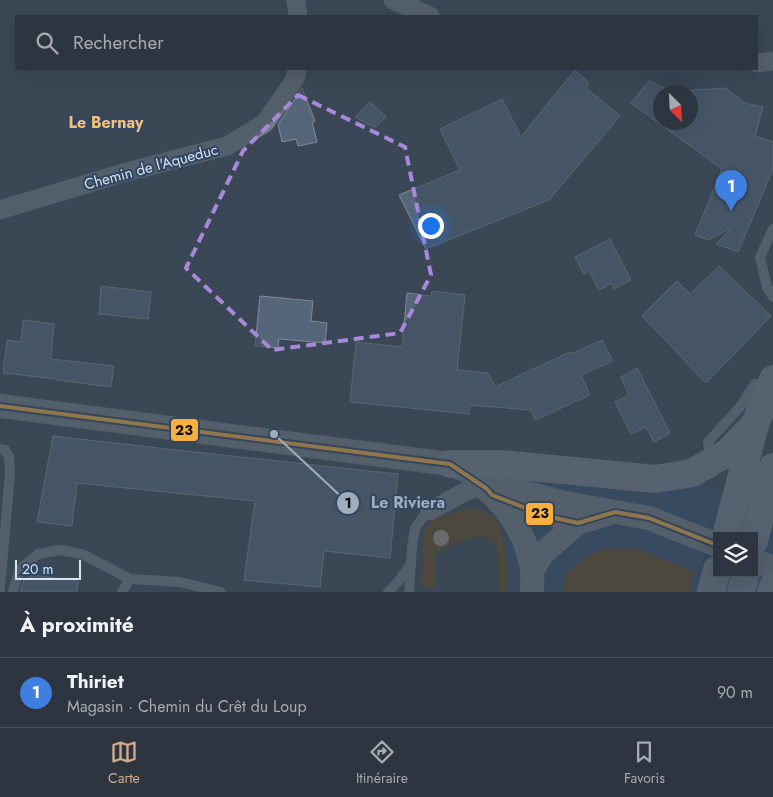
<!DOCTYPE html>
<html lang="fr">
<meta charset="utf-8">
<style>
body{margin:0;font-family:Jost,sans-serif;background:#38404b;color:#f1f3f6}
.controls{position:absolute;right:15px;bottom:15px;display:grid;overflow:hidden;border-radius:0px;box-shadow:0 5px 20px #0002}
.controls button{width:45px;height:45px;display:grid;place-items:center;padding:0;border:0;border-bottom:1px solid #485059;background:#2c3540;color:#f1f3f6;font:25px sans-serif}
.compass{position:absolute;left:653px;top:85px;width:45px;height:45px;border-radius:50%;background:#2c3540;box-shadow:0 5px 20px #0002;rotate:156deg}
.scale{position:absolute;left:15px;bottom:12px;width:66px;box-sizing:border-box;padding-left:5px;border:2px solid #d5e3f4;border-top:0;font-size:14px;line-height:18px;white-space:nowrap;color:#d5e3f4;-webkit-text-stroke:4px #304661;paint-order:stroke}
.you{position:absolute;left:430px;top:225px;width:18px;height:18px;margin:-12px;border:4px solid #fff;border-radius:50%;background:#1a73e8;box-shadow:0 0 0 8px #1a73e833}
.badge{display:grid;place-items:center;width:32px;height:32px;border-radius:50%;background:#d6ab8b;color:#fff;font-size:16px;font-weight:700}
.pin{position:absolute;translate:-50% -41px;filter:drop-shadow(0 1px 2px #0008)}
.pin::after{content:'';position:absolute;top:26px;width:18px;height:15px;background:inherit;clip-path:polygon(0 0,100% 0,50% 100%)}
.list{margin:0;padding:0;list-style:none}
h2{display:flex;justify-content:space-between;align-items:center;height:65px;margin:0;padding:0 20px;font-size:21px}
h2 small{font-size:16px;font-weight:400;color:#a6abb1}
.list li{display:grid;grid-template-columns:32px 1fr auto;gap:15px;align-items:center;box-sizing:border-box;height:70px;padding:0 20px;border-top:1px solid #485059}
.list b{display:block;font-size:19px;white-space:nowrap}
.list p{margin:0;font-size:16px;white-space:nowrap;color:#a6abb1}
.list em{font-size:16px;font-style:normal;color:#a6abb1}
.icon{flex:none;width:28px;height:28px;fill:none;stroke:currentColor;stroke-width:2;stroke-linecap:round;stroke-linejoin:round}
.map{position:relative;flex:none;width:773px;height:592px;overflow:hidden}
.search{position:absolute;background:#2c3540;box-shadow:0 5px 20px #0002;left:15px;right:15px;top:15px;height:55px;display:flex;align-items:center;gap:12px;box-sizing:border-box;padding:0 18px;border-radius:0px;color:#a6abb1;font-size:19px}
.sheet{height:135px;background:#2c3540}
nav{display:flex;justify-content:space-around;align-items:center;box-sizing:border-box;height:70px;border-top:1px solid #485059;background:#2c3540;font-size:14px;color:#a6abb1}
nav a{display:grid;justify-items:center;gap:2px}
nav .on{color:#d6ab8b}
.map>svg:first-child{display:block}
.built{fill:#364e6d;fill-rule:evenodd}
.green{fill:#644a23}
.building{fill:#56667a;stroke:#818b99;fill-rule:evenodd}
.lines{fill:none;stroke-linecap:round;stroke-linejoin:round}
.service{stroke:#727c86;stroke-width:10}
.minor{stroke:#727c86;stroke-width:19}
.tertiary{stroke:#727c86;stroke-width:24}
.trunk{stroke:#788491;stroke-width:28}
.bus-1-casing{stroke:#304661;stroke-width:8}
.bus-1{stroke:#f9af40;stroke-width:4}
.tree{fill:#a19687}
.marked{fill:none;stroke:#a888da;stroke-width:4;stroke-dasharray:10 6;stroke-linejoin:round}
.labels{text-anchor:middle;stroke-width:4;stroke-linejoin:round;paint-order:stroke}
.street-label{font-size:15px;fill:#d5e3f4;stroke:#304661}
.neighbourhood-label{font-size:16px;font-weight:bold;fill:#f2c17f;stroke:#304661}
.leader{fill:none;stroke:#9facbd;stroke-width:2}
.callout-dot{fill:#9facbd;stroke:#304661;stroke-width:2}
.mark-label{font-size:15px;text-anchor:middle;font-weight:bold;fill:#111}
.callout-label{font-size:16px;text-anchor:middle;font-weight:bold;fill:#9facbd;stroke:#304661;stroke-width:4;stroke-linejoin:round;paint-order:stroke}
.line-badge{stroke:#304661;stroke-width:2}
.pale-badge-label{font-size:14px;text-anchor:middle;font-weight:bold;fill:#111}
</style>
<div class="map">
<svg width="773" height="592" viewBox="0 0 773 592">
<rect width="100%" height="100%" fill="#3b4756"/>
<!-- built -->
<path class="built" d="M491,450l201,23 81,61v58h-265l-2,-46zM717,536h37v37h-37z"/>
<!-- green -->
<path class="green" d="M470,508c5,1 10,1 15,4 24,10 22,59 23,80h-10c0,-10 0,-21 0,-31 0,-4 0,-9 -1,-12 -7,-24 -48,-5 -61,5v31l-3,4h-4l-7,-4 1,-52 5,-8 6,-6 8,-3z
M607,548l31,1 55,22 -3,21h-127l2,-16 21,-20z"/>
<!-- building -->
<path class="building" d="M575,70l14,13 -3,5 34,28 -71,84 -123,49 -27,-54 61,-25 -20,-41 62,-30 19,38z
M649,81l20,9 3,-5 8,6 45,-3 20,15 18,4 -8,29 18,6v27l-35,83 -22,-8 17,-17 -25,13 -13,-5 27,-66 -91,-66zM660,92h30v30h-30z
M302,88l13,33 -3,1 5,20 -19,4 -2,-7 -14,3 -4,-18z
M370,102l16,15 -10,10 -9,-3 -12,-7z
M610,239l21,41 -17,9 -2,-6 -13,7 -10,-19 -5,3 -9,-17z
M719,266l52,50 -65,67 -64,-67 35,-35 13,13z
M101,286l50,6 -3,27 -49,-5z
M432,291l33,4 -8,75 31,3 7,14 75,-35 1,2 31,-14 11,21 -32,14 9,20 -55,25 -4,-10 -61,-5 -1,9 -119,-12 6,-60 46,5 5,-54 24,3z
M260,296l53,5 -2,20 16,2 -2,20 -46,-4 -1,9 -23,-2z
M23,320l31,4 -3,35 63,7 -3,21 -54,-7v-1l-54,-6 4,-33 14,2z
M637,368l33,65 -16,9 -8,-15 -15,7 -16,-32 14,-7 -8,-18z
M53,436l132,15 213,23 -8,84 -66,-7 -4,36 -76,-7 11,-79 -178,-18 -5,43 -35,-4z
M32,575l46,6 -1,11h-57l4,-12z"/>
<g class="lines">
<!-- service -->
<path class="service" d="M773,229l-13,28 7,30 6,10
M0,449l5,1 4,7 1,16 -10,116
M711,460l-3,-18 32,-35 15,-23
M13,592l1,-5 6,-18 18,-15 22,-4 22,4 48,25 50,3 41,10
M122,592l8,-13
M388,592l10,-10 13,-18
M409,592l3,-45 3,-19 8,-11 7,-6"/>
<!-- minor -->
<path class="minor" d="M296,0l2,16
M393,0l37,16
M757,63l16,-2
M0,210l123,-37 104,-27 38,-23 30,-44 2,-10
M494,495l52,21 32,7
M430,511l33,-18 19,-8"/>
<!-- tertiary -->
<path class="tertiary" d="M0,406l450,58 53,22 62,17 84,15 68,27
M474,480c31,21 52,53 58,89 1,7 0,15 0,23
M754,560l19,8
M532,570l11,-17 35,-30 32,-10"/>
<!-- trunk -->
<path class="trunk" d="M450,464h51l154,15 37,-6 35,-20 28,-29 18,-45
M726,536l29,-111
M754,541l19,-74
M711,592l6,-22
M741,592l5,-19
M771,592l2,-6"/>
<!-- bus-1 casing -->
<g class="bus-1-casing">
<path id="bus-1" d="M0,406l450,58 37,25 5,6 54,21 32,7 37,-11 34,6 68,27"/>
</g>
<!-- bus-1 -->
<use href="#bus-1" class="bus-1"/>
</g>
<!-- trees -->
<circle class="tree" cx="441" cy="538" r="8"/>
<!-- marked area -->
<path d="M0 0H773V592H0ZM298,95l107,52 26,128 -31,58 -128,17 -86,-82 57,-117z" fill="#3b4756" fill-opacity=".55" fill-rule="evenodd"/>
<path class="marked" d="M298,95l107,52 26,128 -31,58 -128,17 -86,-82 57,-117z"/>
<g class="labels">
<!-- street labels -->
<g class="street-label">
<text transform="translate(151 167) rotate(-15)" y="5">Chemin de l'Aqueduc</text>
</g>
<!-- neighbourhood labels -->
<g class="neighbourhood-label">
<text x="106" y="128">Le Bernay</text>
</g>
</g>
<!-- callouts -->
<path class="leader" d="M274 434L348 503"/>
<g class="callout-dot">
<circle cx="274" cy="434" r="5"/>
<circle cx="348" cy="503" r="12"/>
</g>
<g class="mark-label">
<text x="348" y="508">1</text>
</g>
<g class="callout-label">
<text x="408" y="508">Le Riviera</text>
</g>
<g class="line-badge">
<rect x="170" y="418" width="29" height="24" rx="5" fill="#f9af40"/>
<rect x="525" y="502" width="29" height="24" rx="5" fill="#f9af40"/>
</g>
<g class="pale-badge-label">
<text x="184" y="435">23</text>
<text x="540" y="518">23</text>
</g>
</svg>
<div class="controls">
<button><svg class="icon" aria-label="layers" viewBox="0 0 24 24"><path d="M12 4l9 5-9 5-9-5zM3 14l9 5 9-5"/></svg></button>
</div>
<svg class="compass" viewBox="-18 -18 36 36"><path d="M0-13l5 13h-10z" fill="#e53935"/><path d="M0 13l5-13h-10z" fill="#a6abb1"/></svg>
<div class="scale">20 m</div>
<div class="you"></div>
<div class="pin badge" style="left:731px;top:211px;background:#3f7fe0">1</div>
<div class="search"><svg class="icon" aria-label="search" viewBox="0 0 24 24"><circle cx="10" cy="10" r="6"/><path d="M15 15l6 6"/></svg>Rechercher</div>
</div>
<section class="sheet">
<h2>À proximité<small></small></h2>
<ul class="list">
<li><span class="badge" style="background:#3f7fe0">1</span><div><b>Thiriet</b><p>Magasin · Chemin du Crêt du Loup</p></div><em>90 m</em></li>
</ul>
</section>
<nav>
<a class="on"><svg class="icon" aria-label="map" viewBox="0 0 24 24"><path d="M3 6l6-2 6 2 6-2v14l-6 2-6-2-6 2zM9 4v14M15 6v14"/></svg>Carte</a>
<a><svg class="icon" aria-label="directions" viewBox="0 0 24 24"><path d="M12 3l9 9-9 9-9-9zM9 14v-3h6M13 9l2 2-2 2"/></svg>Itinéraire</a>
<a><svg class="icon" aria-label="saved" viewBox="0 0 24 24"><path d="M7 4h10v16l-5-4-5 4z"/></svg>Favoris</a>
</nav>
